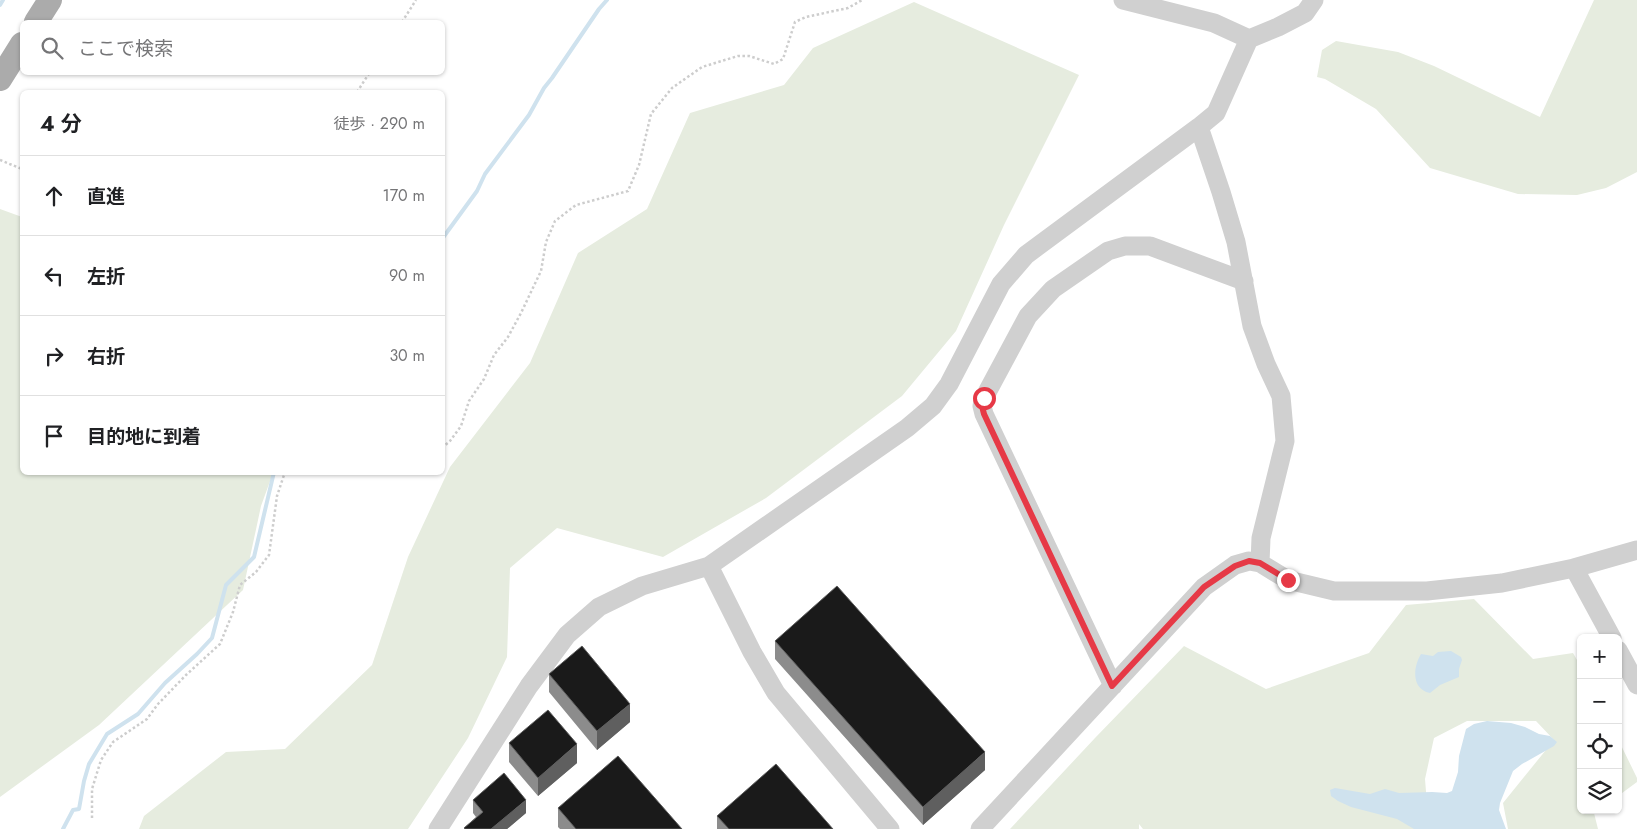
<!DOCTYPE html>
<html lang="ja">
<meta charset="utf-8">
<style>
body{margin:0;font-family:Jost,"Noto Sans JP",sans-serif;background:#f2f2f2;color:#202124}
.controls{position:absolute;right:15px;bottom:15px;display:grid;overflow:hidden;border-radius:8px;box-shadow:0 1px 4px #0004}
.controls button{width:45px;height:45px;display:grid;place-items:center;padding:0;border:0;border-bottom:1px solid #e0e0e0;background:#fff;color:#202124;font:25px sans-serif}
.stop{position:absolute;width:15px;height:15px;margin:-11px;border:4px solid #e63946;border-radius:50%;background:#fff}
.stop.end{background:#e63946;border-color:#fff;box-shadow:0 1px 5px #0008}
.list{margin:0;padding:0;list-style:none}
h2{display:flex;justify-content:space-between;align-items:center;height:65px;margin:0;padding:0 20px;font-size:21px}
h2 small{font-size:16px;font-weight:400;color:#757577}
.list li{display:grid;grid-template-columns:32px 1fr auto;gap:15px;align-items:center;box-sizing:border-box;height:80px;padding:0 20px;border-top:1px solid #e0e0e0}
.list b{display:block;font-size:19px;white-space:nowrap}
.list em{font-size:16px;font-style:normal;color:#757577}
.icon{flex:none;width:28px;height:28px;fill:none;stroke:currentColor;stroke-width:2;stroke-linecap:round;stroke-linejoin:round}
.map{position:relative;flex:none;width:1637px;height:829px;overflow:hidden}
.search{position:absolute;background:#fff;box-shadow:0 1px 4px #0004;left:20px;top:20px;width:425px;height:55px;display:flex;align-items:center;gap:12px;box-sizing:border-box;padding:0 18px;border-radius:8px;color:#757577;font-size:19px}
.panel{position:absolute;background:#fff;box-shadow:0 1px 4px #0004;left:20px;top:90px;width:425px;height:385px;border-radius:8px}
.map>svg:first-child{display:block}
.green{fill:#e6ecdf}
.water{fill:#cfe2ee}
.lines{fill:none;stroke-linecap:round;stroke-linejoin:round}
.stream{stroke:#cfe2ee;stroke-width:4}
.path{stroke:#cdcdcd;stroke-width:2.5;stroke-dasharray:2.5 2.5;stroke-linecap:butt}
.minor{stroke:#d0d0d0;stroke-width:19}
.major{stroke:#ababab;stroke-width:24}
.wall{fill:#8c8c8c}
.shaded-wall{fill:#5f5f5f}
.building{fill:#1a1a1a;stroke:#5f5f5f}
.route{stroke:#e63946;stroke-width:6}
</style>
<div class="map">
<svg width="1637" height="829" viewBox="0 0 1637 829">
<rect width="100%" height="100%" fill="#fff"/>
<!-- green -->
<path class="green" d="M1594,0h43v172l-31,16 -29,7 -59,-1 -88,-26 -54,-59 -51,-30 -8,-2 5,-27 14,-9 62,11 36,14 106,51z
M914,2l165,73 -75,150 -48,106 -54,65 -136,102 -103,59 -106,-29 -47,40 -3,89 -39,81 -60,91h-269l5,-13 82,-64 59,-3 87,-84 36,-108 42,-90 80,-104 48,-110 69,-44 43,-96 94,-28 29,-37z
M0,209l22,8v255l251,1 -12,33 -18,84 -144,135 -99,72z
M1474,599l59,60 40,-6 8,14v143h17l-4,3 4,16h-90l-5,-26 51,-63 -18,-19h-69l-33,17 -9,41 4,50h-286l-4,-5v5h-129l85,-91 89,-92 82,43 103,-36 37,-48z
M1618,739l19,39v4l-19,14z"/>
<!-- water -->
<path class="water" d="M1451,651l10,6 1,3 -3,9v8l-19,8 -10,8c-19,-4 -17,-26 -9,-39l12,2 5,-4z
M1487,721l24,2 14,4 14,7 11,2 7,6 -3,4 -32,18 -9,7 -13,32 -1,7 7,19h-92l-17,-10 -46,-12 -13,-6 -7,-5 -1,-6 5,-2 35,6 15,-5 14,4 33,-1 15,1 5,-2 6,-19 1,-16 7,-27 8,-5z"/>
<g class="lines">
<!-- stream -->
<path class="stream" d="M0,5l3,-5
M442,239l35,-48 8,-17 44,-59 15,-27 8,-10 47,-69 8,-9
M63,829l10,-19 6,-1 5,-28 5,-17 18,-30 31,-20 27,-31 32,-29 15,-16 14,-53 28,-28 20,-85"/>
<!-- path -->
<path class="path" d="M402,22l14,-22
M357,92l13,-20
M0,160l22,9
M442,448l8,-7 11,-15 8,-25 15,-22 10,-24 14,-18 13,-24 20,-42 5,-29 9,-21 21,-16 52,-14 11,-26 12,-51 21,-26 30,-21 36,-11h11l25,8 9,-5 12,-37 11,-5 42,-9 14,-8
M92,818v-29l9,-29 12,-18 34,-23 11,-15 28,-29 34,-31 13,-32 7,-27 16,-13 13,-17 8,-59 8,-24"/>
<!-- minor -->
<path class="minor" d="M1123,0l91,23 35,16
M1199,127l22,65 15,50 16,84 14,38 15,32 4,45 -24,97 -1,25
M709,566l43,86 24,41 114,136
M1574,568l63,-18
M1618,650l19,35
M1113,686l-129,-272 -2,-8 2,-8 44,-82 25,-27 55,-38 17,-5h25l94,35
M438,829l91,-143 38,-51 32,-28 43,-21 67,-20 198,-138 26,-22 16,-22 52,-100 25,-29 173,-128 17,-14 33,-74 29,-12 27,-14 9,-13
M980,829l224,-242 31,-22 14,-4 11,2 28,17 46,11h93l75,-8 72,-15 38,70"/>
<!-- major -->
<path class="major" d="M36,22l14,-22
M0,79l22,-35"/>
</g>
<!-- wall -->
<path class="wall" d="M775,641l210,129 -62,55 -148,-166z
M549,674l81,48 -33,28 -48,-58z
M509,743l68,20 -39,33 -29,-34z
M473,800l53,13 -19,16h-43v-1l12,-11 -3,-4z
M558,808l124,21h-122l-2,-2z
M717,816l116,13h-116z"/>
<!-- shaded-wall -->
<path class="shaded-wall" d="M630,704v18l-33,28v-19z
M577,744v19l-39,33v-18z
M985,752v18l-62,55v-18z
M526,800v13l-19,16h-16z"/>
<!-- building -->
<path class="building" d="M837,586l148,166 -62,55 -148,-166z
M582,646l48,58 -33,27 -48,-57z
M548,710l29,34 -39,34 -29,-35z
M618,756l64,73h-106l-18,-21z
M776,764l57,65h-104l-12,-13z
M504,773l22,27 -35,29h-26l-1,-1 19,-16 -10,-12z"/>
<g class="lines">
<!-- route -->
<path class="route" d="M984,398l-2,8 2,8 128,272 92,-99 31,-21 14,-5 11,2 28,17"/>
</g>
</svg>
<div class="controls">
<button>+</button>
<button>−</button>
<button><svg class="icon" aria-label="locate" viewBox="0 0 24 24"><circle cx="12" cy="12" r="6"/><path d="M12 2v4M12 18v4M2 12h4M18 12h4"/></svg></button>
<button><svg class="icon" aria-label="layers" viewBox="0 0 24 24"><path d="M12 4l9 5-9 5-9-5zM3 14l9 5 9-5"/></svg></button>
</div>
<div class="stop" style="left:984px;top:398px"></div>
<div class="stop end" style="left:1288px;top:580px"></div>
<div class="search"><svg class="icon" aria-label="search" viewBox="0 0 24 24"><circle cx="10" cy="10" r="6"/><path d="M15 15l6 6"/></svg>ここで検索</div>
<section class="panel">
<h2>4 分<small>徒歩 · 290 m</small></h2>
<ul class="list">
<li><svg class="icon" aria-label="ahead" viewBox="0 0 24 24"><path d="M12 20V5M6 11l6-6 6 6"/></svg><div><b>直進</b></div><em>170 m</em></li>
<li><svg class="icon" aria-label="left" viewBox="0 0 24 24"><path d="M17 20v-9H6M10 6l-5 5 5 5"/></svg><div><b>左折</b></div><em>90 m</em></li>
<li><svg class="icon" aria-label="right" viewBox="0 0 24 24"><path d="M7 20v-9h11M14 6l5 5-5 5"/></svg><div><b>右折</b></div><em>30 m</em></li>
<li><svg class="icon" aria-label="arrive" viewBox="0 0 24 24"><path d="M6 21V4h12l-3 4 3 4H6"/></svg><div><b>目的地に到着</b></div></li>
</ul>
</section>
</div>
